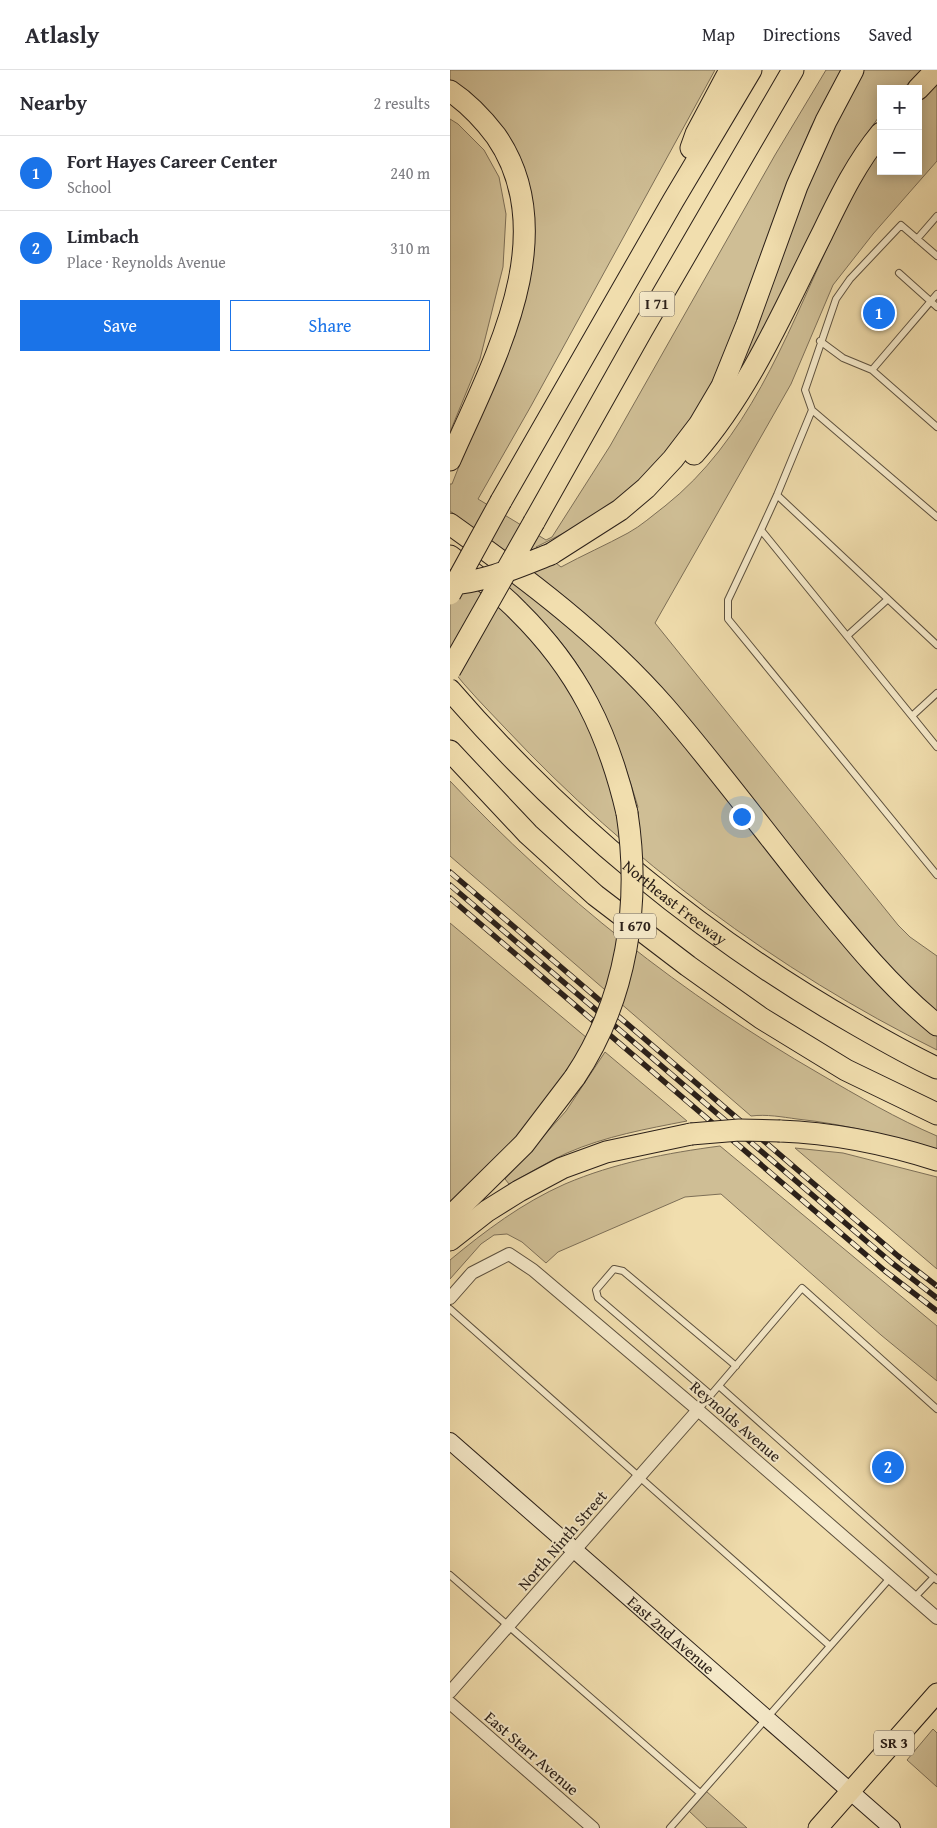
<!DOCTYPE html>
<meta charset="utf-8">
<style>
body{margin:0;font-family:"Gentium Book Plus",serif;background:#f2f2f3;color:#2b2b33}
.controls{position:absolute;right:15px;top:15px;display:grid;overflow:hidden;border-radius:0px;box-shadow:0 2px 12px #0003}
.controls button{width:45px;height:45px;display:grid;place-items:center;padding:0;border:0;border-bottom:1px solid #e1e1e2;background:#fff;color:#2b2b33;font:25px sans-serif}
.you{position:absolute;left:291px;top:746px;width:18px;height:18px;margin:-12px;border:4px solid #fff;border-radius:50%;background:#1a73e8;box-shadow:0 0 0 8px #1a73e833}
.badge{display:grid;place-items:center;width:32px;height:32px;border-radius:50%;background:#1a73e8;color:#fff;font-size:16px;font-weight:700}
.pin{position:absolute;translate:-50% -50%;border:2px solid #fff;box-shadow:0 1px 5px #0006}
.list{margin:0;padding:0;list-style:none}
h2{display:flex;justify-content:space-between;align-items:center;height:65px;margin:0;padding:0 20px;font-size:21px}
h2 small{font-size:16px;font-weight:400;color:#7c7c81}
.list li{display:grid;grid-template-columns:32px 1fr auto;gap:15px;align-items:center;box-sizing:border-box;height:75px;padding:0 20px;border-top:1px solid #e1e1e2}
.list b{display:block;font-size:19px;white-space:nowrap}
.list p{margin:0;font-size:16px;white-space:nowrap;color:#7c7c81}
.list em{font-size:16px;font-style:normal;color:#7c7c81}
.actions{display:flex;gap:10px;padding:15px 20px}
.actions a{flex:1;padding:11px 0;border:1px solid #1a73e8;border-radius:0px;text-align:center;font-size:18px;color:#1a73e8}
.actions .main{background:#1a73e8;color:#fff}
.map{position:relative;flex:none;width:487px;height:1758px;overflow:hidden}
header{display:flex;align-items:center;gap:30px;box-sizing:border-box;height:70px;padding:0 25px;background:#fff;border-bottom:1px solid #e1e1e2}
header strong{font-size:24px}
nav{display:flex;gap:28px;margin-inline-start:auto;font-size:18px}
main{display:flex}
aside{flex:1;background:#fff}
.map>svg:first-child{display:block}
.green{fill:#cfbe95;stroke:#7d6f57}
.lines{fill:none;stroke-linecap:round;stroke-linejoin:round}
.lane-casing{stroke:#5c503e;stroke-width:8}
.street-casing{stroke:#5c503e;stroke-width:14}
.secondary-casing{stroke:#2b2019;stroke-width:18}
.primary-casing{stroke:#2b2019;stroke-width:21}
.highway-casing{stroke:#2b2019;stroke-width:23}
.lane{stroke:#f6eaca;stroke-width:6}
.street{stroke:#f6eaca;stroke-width:12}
.secondary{stroke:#f6eaca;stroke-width:16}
.primary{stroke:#f1deae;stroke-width:19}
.highway{stroke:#f1deae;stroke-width:21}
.rail-casing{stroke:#2b2019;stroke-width:5.5}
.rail{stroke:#f6eaca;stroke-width:4;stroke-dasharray:11;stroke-linecap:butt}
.highway-bridge-casing{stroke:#2b2019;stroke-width:23;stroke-linecap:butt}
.highway-bridge{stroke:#f1deae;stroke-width:21}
.labels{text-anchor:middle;stroke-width:4;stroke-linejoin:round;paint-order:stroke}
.shield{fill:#f6eaca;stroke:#685d4e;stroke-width:1}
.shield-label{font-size:15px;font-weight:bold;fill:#2b2019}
.street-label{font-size:16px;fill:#2b2019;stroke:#f6eaca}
</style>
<header>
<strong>Atlasly</strong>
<nav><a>Map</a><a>Directions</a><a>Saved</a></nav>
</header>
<main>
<aside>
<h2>Nearby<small>2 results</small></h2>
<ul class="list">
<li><span class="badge">1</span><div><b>Fort Hayes Career Center</b><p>School</p></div><em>240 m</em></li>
<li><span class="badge">2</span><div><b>Limbach</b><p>Place · Reynolds Avenue</p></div><em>310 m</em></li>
</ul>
<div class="actions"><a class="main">Save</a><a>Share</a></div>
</aside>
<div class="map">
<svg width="487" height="1758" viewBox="0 0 487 1758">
<rect width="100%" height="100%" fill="#f1deae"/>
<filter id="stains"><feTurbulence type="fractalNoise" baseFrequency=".004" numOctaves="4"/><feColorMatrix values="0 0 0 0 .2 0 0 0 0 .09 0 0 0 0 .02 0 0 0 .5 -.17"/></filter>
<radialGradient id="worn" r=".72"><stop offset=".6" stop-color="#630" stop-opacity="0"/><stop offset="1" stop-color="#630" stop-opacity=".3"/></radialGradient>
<!-- green -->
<path class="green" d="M0,0h265l-184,336 -53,93 68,41 6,-3 58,-91 165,-291 51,-85h16l-31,57 -22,55 -57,157 -28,60 -45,64 -36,34 -41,27 -46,23 25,20c22,-12 45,-22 67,-34 13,-7 25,-18 37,-27 82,-65 120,-167 163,-260 16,-33 31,-66 53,-96v21h37v-68l19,-19v77l-64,73 -40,51 -42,99 -136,239 243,302 12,12 27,19v56l-41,-38 -36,-40 -247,-294c-52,-49 -105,-88 -163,-129v-27h2l66,-168 13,-44 3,-38 -3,-35 -10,-35 -61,-78 -10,-6z
M413,0h58l-18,19h-22v25l-16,22 -29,48 -95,190 -5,-2 70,-184 21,-49z
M0,49l8,5 26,26 15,27 7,37 -3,53 -23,92 -30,73z
M0,497l67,53 59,77 55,121 7,-11c-20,-66 -44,-132 -93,-183 -19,-19 -42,-37 -62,-56l41,20 107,93 306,354v15c-160,-79 -309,-191 -431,-321 -19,-20 -39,-40 -56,-62z
M0,711c108,115 233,214 370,293 38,22 77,45 117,62v14c-46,-14 -92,-26 -140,-31 -15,-2 -30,-5 -46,-3l-301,-260z
M0,853l137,115 -17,30 -41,56 -79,83z
M155,982l82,69c-41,8 -81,15 -120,32 -20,9 -39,21 -58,31l-4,-5 61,-68z
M270,1076l217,180v55l-56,-46 -160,-141 -36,3 -127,55 -12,11 -24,-21 -15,-8 -13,1 -13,9 -31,35v-19c35,-29 72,-57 115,-76 49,-21 102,-31 155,-38z
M345,1078l48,5 94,24v92z
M483,1659l4,4v54l-30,-27z
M256,1721l41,37h-40l-18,-17z"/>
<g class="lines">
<!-- lane casing -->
<g class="lane-casing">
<path id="lane" d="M467,169l20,-23
M487,186l-36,-31 -51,54 -14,20 -31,91 7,20 -35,85 -16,35 176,217
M449,203l38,34
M370,271l23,17 29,12 65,57
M422,300l65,-76
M362,340l125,107
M327,425l160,150
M311,460l-33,70v19l209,256
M397,566l41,-37
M462,646l25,-23
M0,1239l380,337
M269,1316l218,194
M261,1325l-113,-97 -2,-8 18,-21 9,2 113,95
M248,1340l104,-122 135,121
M0,1505l250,218
M464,1528l20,-21
M220,1758l220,-250"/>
</g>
<!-- street casing -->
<g class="street-casing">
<path id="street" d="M0,1228l22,-25 37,-19 24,16 165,140 239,208
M0,1622l248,-282
M0,1633l143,125"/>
</g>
<!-- secondary casing -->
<g class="secondary-casing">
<g id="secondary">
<path id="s1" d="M0,1371l442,387"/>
</g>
</g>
<!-- primary casing -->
<g class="primary-casing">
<path id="primary" d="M368,1758l119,-135"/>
</g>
<!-- highway casing -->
<g class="highway-casing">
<g id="highway">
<path d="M468,19l18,-19"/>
<path d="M0,21c18,12 33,28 46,45 69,100 -4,228 -46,324"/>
<path d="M241,78l5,-14 34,-64"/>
<path d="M244,384c56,-64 90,-145 128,-220 17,-35 34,-71 59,-101"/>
<path d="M51,431l172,-300 78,-131"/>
<path d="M84,452l108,-192 151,-260"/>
<path d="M0,454c77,55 152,111 215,183 50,58 96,120 144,180 40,49 79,98 128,138"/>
<path d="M101,484l69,-44 26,-22 27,-29 26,-34 23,-39 25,-62 50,-138 29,-65 27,-51"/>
<path d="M0,486c23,17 48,34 68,55 60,59 90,121 109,202"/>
<path id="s2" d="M0,620c115,133 254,248 407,335 26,15 52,30 80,43"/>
<path d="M0,681l78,83 67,61 93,71 73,52 85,52 91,44"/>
<path d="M330,1061c53,2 107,13 157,29"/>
<path d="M0,1147l74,-73 51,-67"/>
<path d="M0,1170l37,-29 32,-20 43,-23 44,-16 85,-18"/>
</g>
</g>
<!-- lane -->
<use href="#lane" class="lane"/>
<!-- street -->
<use href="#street" class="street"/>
<!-- secondary -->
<use href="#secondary" class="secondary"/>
<!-- primary -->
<use href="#primary" class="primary"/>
<!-- highway -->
<use href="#highway" class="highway"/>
<!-- rail casing -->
<g class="rail-casing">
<path id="rail" d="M0,802l448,384 39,30
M0,815l442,378 45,35
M0,828l435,373 52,40"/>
</g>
<!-- rail -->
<use href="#rail" class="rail"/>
<!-- highway-bridge casing -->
<g class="highway-bridge-casing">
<path id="highway-bridge" d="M0,514c35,-2 68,-17 101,-30
M0,524l51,-93
M0,600l84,-148
M125,1007c52,-78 66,-173 52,-264
M241,1064l48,-4 41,1"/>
</g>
<!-- highway-bridge -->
<use href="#highway-bridge" class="highway-bridge"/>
</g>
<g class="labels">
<!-- shield labels -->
<g class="shield">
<rect x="189.5" y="221.5" width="35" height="25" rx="4"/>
<rect x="164" y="843.5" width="42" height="25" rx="4"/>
<rect x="424" y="1660.5" width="40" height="25" rx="4"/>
</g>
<g class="shield-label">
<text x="207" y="239">I 71</text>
<text x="185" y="861">I 670</text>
<text x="444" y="1678">SR 3</text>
</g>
<!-- street labels -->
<g class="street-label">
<text dy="6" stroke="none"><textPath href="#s2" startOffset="310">Northeast Freeway</textPath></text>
<text transform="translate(286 1351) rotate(41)" y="6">Reynolds Avenue</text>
<text transform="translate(112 1470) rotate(-49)" y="6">North Ninth Street</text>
<text dy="6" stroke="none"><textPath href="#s1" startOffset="294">East 2nd Avenue</textPath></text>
<text transform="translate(82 1683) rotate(41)" y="6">East Starr Avenue</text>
</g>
</g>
<rect width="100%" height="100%" filter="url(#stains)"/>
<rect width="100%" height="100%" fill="url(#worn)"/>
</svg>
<div class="controls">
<button>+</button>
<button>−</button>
</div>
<div class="you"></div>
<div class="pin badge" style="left:429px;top:243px">1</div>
<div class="pin badge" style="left:438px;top:1397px">2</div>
</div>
</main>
